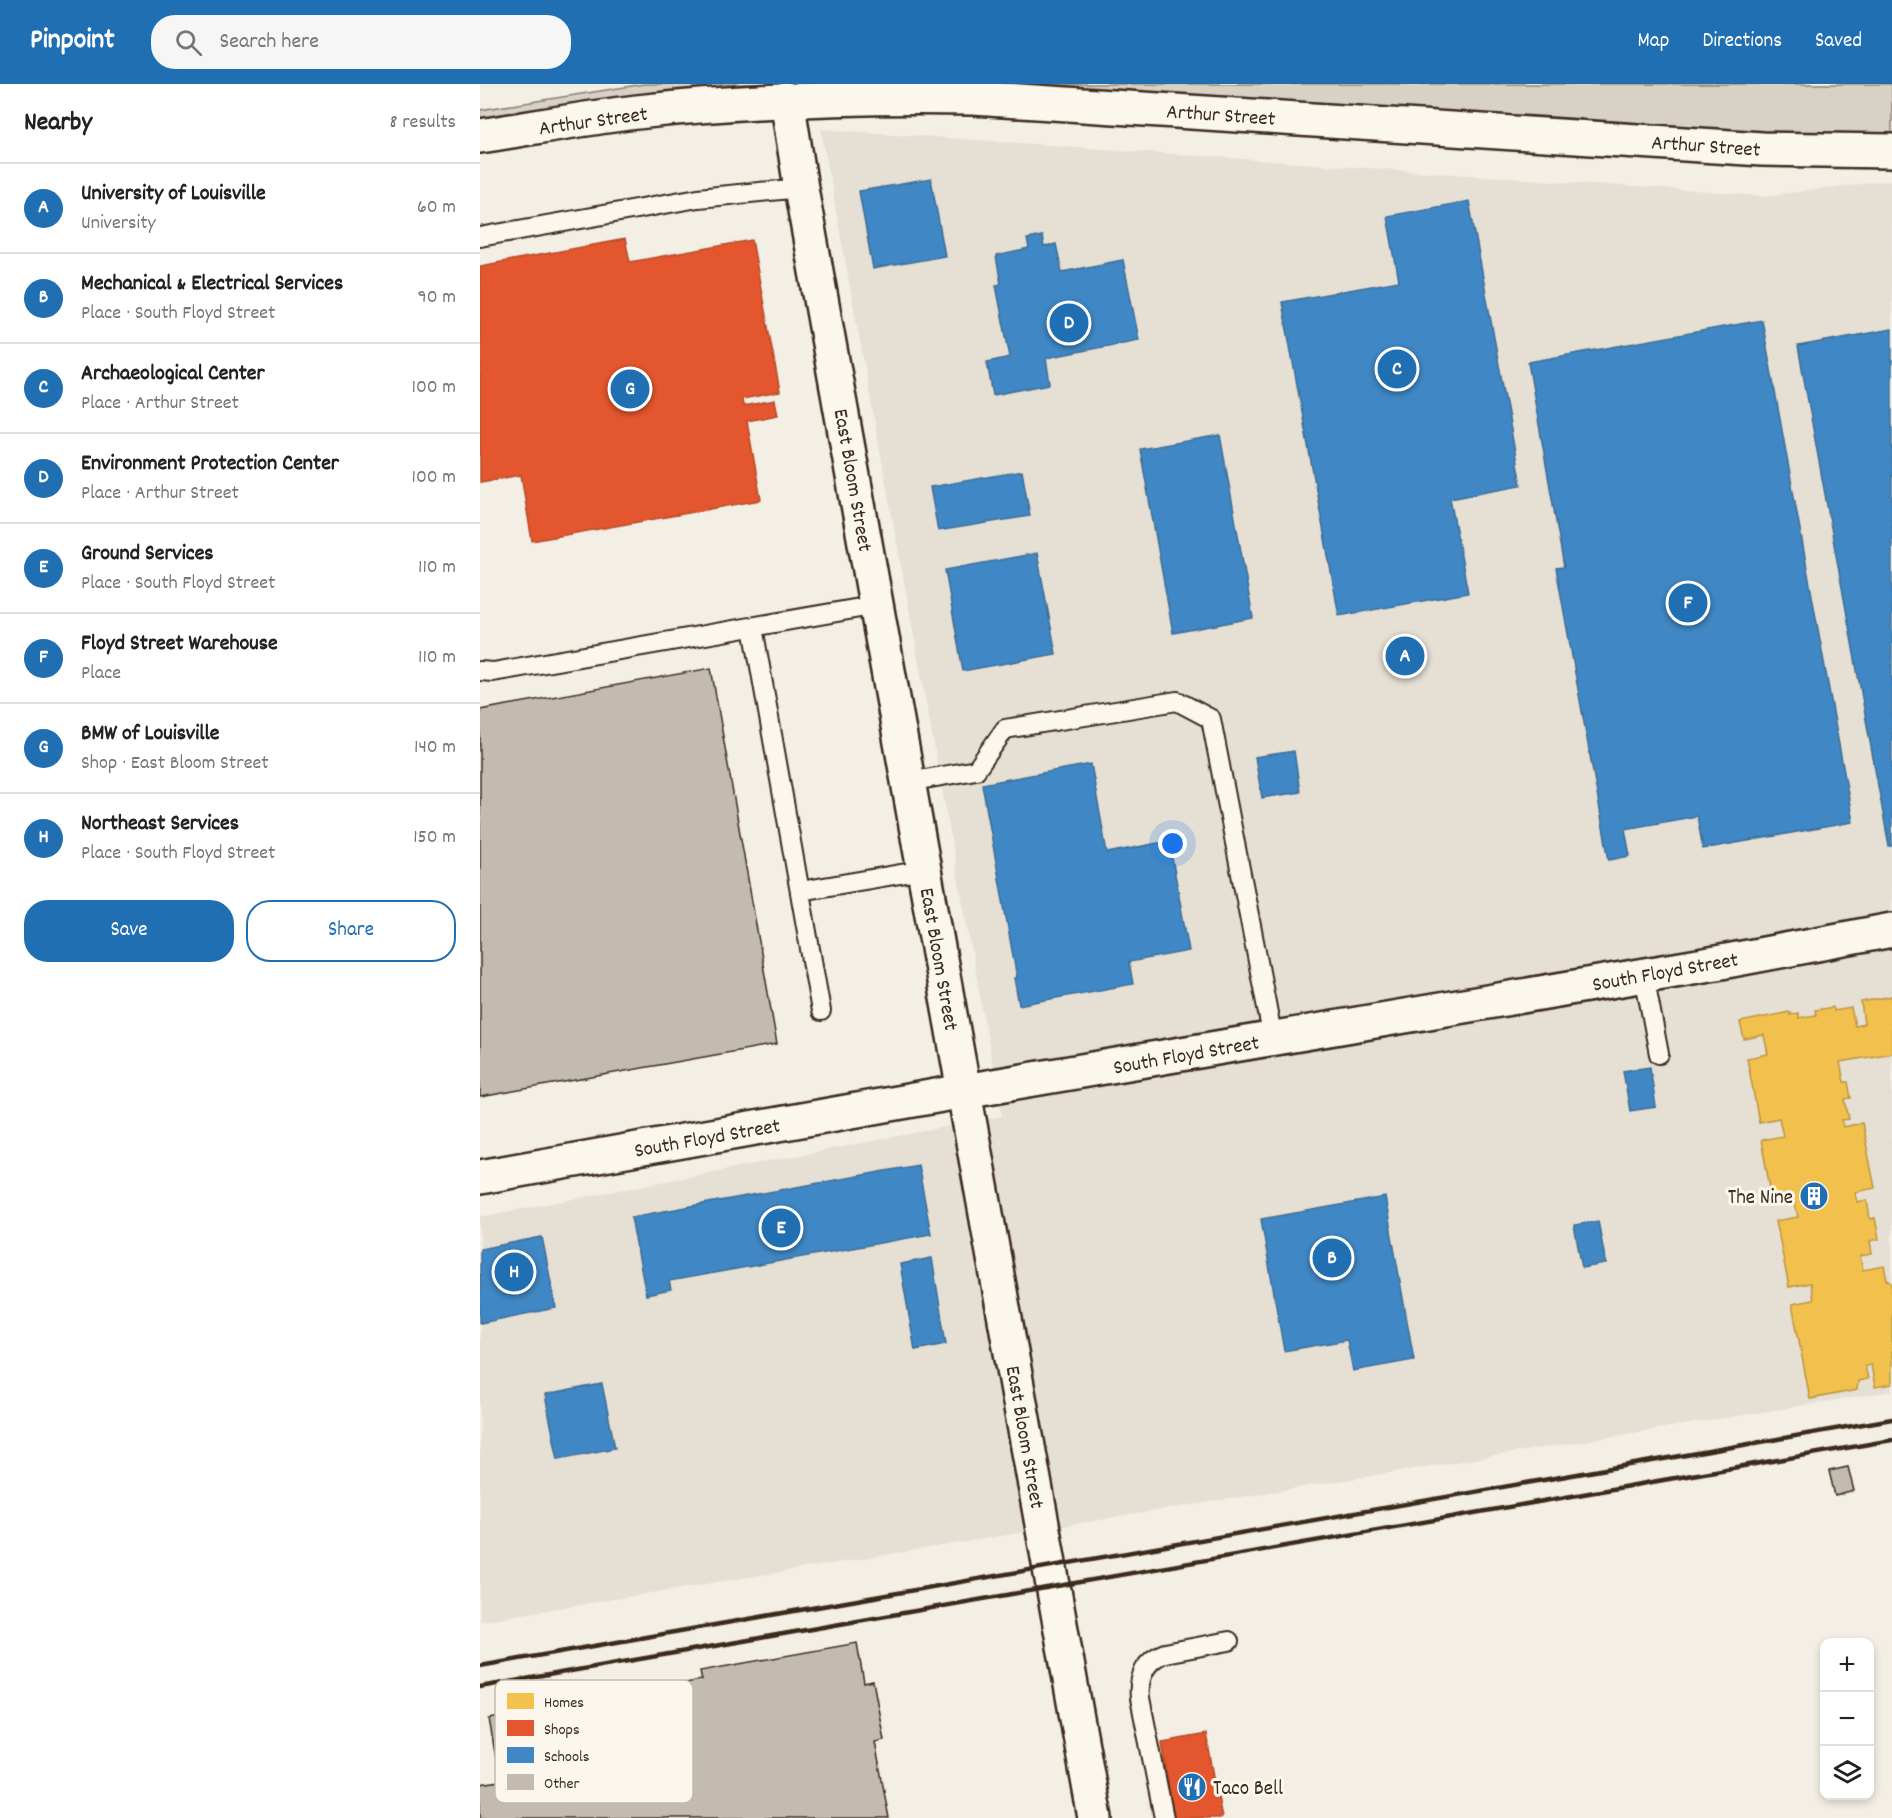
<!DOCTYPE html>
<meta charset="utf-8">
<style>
body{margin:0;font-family:Dekko,sans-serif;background:#f6f6f6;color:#222}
.controls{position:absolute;right:18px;bottom:18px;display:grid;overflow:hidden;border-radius:12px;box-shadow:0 3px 9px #0003}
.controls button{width:54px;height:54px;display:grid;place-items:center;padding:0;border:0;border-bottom:2px solid #e0e0e0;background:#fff;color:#222;font:30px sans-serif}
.you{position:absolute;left:693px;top:760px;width:21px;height:21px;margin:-15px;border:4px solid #fff;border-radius:50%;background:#1a73e8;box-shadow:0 0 0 9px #1a73e833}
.badge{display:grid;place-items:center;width:39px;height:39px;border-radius:50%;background:#1f6fb2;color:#fff;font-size:20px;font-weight:700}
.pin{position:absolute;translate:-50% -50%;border:3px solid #fff;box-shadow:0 2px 6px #0006}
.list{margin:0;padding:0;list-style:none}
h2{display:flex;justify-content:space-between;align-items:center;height:78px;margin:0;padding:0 24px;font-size:26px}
h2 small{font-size:20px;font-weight:400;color:#767676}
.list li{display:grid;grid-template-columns:39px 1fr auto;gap:18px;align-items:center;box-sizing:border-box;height:90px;padding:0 24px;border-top:2px solid #e0e0e0}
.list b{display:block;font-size:22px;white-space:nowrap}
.list p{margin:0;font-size:20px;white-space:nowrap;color:#767676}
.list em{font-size:20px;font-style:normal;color:#767676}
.actions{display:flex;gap:12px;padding:18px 24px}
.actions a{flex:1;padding:14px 0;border:2px solid #1f6fb2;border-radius:24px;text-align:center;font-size:21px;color:#1f6fb2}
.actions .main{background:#1f6fb2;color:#fff}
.icon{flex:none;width:33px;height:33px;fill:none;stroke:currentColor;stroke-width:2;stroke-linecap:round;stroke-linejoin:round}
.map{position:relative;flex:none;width:1412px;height:1734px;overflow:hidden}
header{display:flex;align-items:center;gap:36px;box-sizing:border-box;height:84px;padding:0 30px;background:#1f6fb2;color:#fff}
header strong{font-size:28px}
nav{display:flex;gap:33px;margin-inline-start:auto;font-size:21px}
.search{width:420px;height:54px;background:#f6f6f6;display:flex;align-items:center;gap:15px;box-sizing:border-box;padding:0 21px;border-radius:24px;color:#767676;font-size:22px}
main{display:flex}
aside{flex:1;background:#fff}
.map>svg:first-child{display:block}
.built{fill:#e5dfd4}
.green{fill:#d8d1c6;stroke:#8a7e72;stroke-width:1.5}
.homes{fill:#f2c14e;stroke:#bb9440;stroke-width:1.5}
.shops{fill:#e4572e;stroke:#b14a29;stroke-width:1.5}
.schools{fill:#3f88c5;stroke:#3e6c93;stroke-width:1.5}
.building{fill:#c3bbb0;stroke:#3b2a1e;stroke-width:1.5}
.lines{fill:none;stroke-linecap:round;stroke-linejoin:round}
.service-casing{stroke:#3b2a1e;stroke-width:22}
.minor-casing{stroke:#3b2a1e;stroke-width:38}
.tertiary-casing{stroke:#3b2a1e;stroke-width:38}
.primary-casing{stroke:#3b2a1e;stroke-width:38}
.service{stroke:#fbf7ec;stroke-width:18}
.minor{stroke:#fbf7ec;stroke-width:33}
.tertiary{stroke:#fbf7ec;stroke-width:33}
.primary{stroke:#fbf7ec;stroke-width:33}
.rail{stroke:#3b2a1e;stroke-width:4.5}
.labels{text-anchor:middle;stroke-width:6;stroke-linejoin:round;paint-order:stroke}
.street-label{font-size:21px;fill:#3b2a1e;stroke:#fbf7ec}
.poi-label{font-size:21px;fill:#3b2a1e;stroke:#fbf7ec;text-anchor:end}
.key{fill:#fbf7ec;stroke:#c1baae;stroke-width:1.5}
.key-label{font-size:16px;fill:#3b2a1e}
</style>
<header>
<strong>Pinpoint</strong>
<div class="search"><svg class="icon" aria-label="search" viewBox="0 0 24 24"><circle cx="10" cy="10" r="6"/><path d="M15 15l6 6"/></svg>Search here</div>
<nav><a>Map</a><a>Directions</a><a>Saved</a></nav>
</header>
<main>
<aside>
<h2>Nearby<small>8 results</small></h2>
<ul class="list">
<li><span class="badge">A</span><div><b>University of Louisville</b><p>University</p></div><em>60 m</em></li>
<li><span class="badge">B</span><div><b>Mechanical &amp; Electrical Services</b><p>Place · South Floyd Street</p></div><em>90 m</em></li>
<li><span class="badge">C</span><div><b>Archaeological Center</b><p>Place · Arthur Street</p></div><em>100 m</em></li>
<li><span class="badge">D</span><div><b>Environment Protection Center</b><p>Place · Arthur Street</p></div><em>100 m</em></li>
<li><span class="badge">E</span><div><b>Ground Services</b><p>Place · South Floyd Street</p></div><em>110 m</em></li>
<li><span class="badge">F</span><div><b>Floyd Street Warehouse</b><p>Place</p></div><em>110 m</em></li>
<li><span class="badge">G</span><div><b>BMW of Louisville</b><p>Shop · East Bloom Street</p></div><em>140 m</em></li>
<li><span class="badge">H</span><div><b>Northeast Services</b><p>Place · South Floyd Street</p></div><em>150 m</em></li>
</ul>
<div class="actions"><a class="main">Save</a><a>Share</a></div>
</aside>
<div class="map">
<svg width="1412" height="1734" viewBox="0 0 1412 1734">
<rect width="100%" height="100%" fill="#f3efe4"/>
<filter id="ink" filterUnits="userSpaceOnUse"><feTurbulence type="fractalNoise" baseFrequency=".0167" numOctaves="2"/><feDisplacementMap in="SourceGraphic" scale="12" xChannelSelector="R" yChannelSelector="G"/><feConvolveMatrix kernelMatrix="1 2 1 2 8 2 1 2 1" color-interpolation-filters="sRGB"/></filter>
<g filter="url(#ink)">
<!-- built -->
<path class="built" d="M341,45l943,67 128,-16v1211l-1412,230v-404l522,-101z"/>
<!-- green -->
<path class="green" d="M164,0h129l-114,8 -179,28v-10z
M522,0h890v50c-119,2 -238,-7 -357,-15 -178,-12 -355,-25 -533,-35z"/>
<!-- homes -->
<path class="homes" d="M1412,912v57l-52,9 4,20h4l3,16 -6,1 4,20 -7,1 1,7 19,-4 13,65 -20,4 2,10 10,-2 3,19 5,-1 4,21 -9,2 2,13 -12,2 3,14 21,-4 3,14 5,3v101l-17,3 -4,-22 -6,1 3,13 -10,2 -1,9 -47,9 -18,-95 21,-4 -3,-17 -21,4 -13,-66 22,-4 -4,-17 -21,4 -12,-64 22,-4 -4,-18 -20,4 -12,-64 21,-4 -4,-19 -20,4 -4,-17 50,-10v3l8,-2 1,5 17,-3 -1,-5 18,-3 1,4 17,-3 4,18 9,-2 -3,-22z"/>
<!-- shops -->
<path class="shops" d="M145,155l5,23 122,-22 28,152 -38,7 1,7 32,-6 3,15 -31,6 14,79 -229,41 -11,-66 -41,7v-216z
M726,1650l16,84h-49l-11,-76z"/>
<!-- schools -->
<path class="schools" d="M451,95l14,77 -72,13 -14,-78z
M989,117l52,284 -71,13 18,95 -129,23 -57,-314 117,-21 -12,-65z
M562,152l2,11 12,-3 6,28 61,-12 16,80 -93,18 4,26 -57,11 -6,-33 23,-5 -14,-72 5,-1 -5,-28 33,-7 -2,-10z
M1282,236l91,502 -150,27 -6,-33 -72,13 5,27 -21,4 -53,-292 8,-1 -36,-205z
M1412,245v517h-3l-91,-500z
M740,351l33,183 -80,15 -33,-184z
M542,387l8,45 -92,15 -8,-44z
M557,469l19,101 -93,17 -18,-101z
M814,667l6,41 -38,6 -7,-41z
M611,680l16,89 62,-12 20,110 -60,11 4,22 -114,21 -5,-27h3l-35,-194z
M1170,983l6,40 -26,4 -7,-40z
M438,1081l13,69 -262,47 2,9 -25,5 -15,-78z
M905,1113l29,163 -61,11 -6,-31 -63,11 -23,-132z
M1118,1137l8,43 -24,4 -8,-43z
M62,1153l14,71 -76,15v-74z
M452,1174l14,86 -31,6 -15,-86z
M122,1300l13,64 -57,11 -13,-64z"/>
<!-- building -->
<path class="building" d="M231,584l66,376 -297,53v-387z
M1368,1383l6,24 -19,5 -6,-25z
M377,1559l7,40 9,-2 11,59 -9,2 14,76h-409v-34l20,-3 -11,-62 213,-39 -2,-9z"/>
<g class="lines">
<!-- service casing -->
<g class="service-casing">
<path id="service" d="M0,153l218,-39 103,-10
M273,543l68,384
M0,587l13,1 384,-67
M428,698l68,-12 29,-41 172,-28 34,18 62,320
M320,807l124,-21
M1164,891l15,79
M684,1734l-24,-120c-2,-21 5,-38 25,-45l64,-12"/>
</g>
<!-- minor casing -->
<g class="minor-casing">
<path id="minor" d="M307,15l14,89 294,1630"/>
</g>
<!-- tertiary casing -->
<g class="tertiary-casing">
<path id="tertiary" d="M0,1093l484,-86 752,-128 176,-33"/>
</g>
<!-- primary casing -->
<g class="primary-casing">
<path id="primary" d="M0,52c52,-8 105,-18 157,-24 112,-12 224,-16 336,-14l789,51 130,2"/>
</g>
<!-- service -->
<use href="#service" class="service"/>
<!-- minor -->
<use href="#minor" class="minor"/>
<!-- tertiary -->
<use href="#tertiary" class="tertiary"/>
<!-- primary -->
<use href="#primary" class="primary"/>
<!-- rail -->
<path class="rail" d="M0,1582l1412,-247
M0,1603l1412,-247"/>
</g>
</g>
<!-- icons -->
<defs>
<g id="building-disc" transform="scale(1.5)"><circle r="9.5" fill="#1f6fb2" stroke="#fbf7ec"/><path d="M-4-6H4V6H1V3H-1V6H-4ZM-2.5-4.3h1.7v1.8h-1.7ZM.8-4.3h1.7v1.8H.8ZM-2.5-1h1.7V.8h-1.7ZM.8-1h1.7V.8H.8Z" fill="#fff"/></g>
<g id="restaurant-disc" transform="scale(1.5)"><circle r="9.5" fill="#1f6fb2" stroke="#fbf7ec"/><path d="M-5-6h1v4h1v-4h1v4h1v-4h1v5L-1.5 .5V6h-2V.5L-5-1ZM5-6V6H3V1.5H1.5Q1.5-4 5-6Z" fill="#fff"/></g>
</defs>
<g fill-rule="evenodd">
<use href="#building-disc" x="1334" y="1112"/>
<use href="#restaurant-disc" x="712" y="1703"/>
</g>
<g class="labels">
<!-- street labels -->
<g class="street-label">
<text transform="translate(741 30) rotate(4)" y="7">Arthur Street</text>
<text transform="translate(113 36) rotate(-8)" y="7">Arthur Street</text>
<text transform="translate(1226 61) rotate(4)" y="7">Arthur Street</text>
<text transform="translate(374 396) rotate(80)" y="7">East Bloom Street</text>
<text transform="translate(460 875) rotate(80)" y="7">East Bloom Street</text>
<text transform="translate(1185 887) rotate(-10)" y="7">South Floyd Street</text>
<text transform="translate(706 970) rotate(-10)" y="7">South Floyd Street</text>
<text transform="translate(227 1053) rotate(-10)" y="7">South Floyd Street</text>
<text transform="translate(546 1353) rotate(80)" y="7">East Bloom Street</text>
</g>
<!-- poi labels -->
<g class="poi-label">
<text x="1313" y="1119">The Nine</text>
<text x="733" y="1710" text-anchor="start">Taco Bell</text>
</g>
</g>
<!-- legend -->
<rect x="15" y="1596" width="198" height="123" rx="9" class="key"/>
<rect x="27" y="1609" width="27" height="16" fill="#f2c14e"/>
<rect x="27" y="1636" width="27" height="16" fill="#e4572e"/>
<rect x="27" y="1663" width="27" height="16" fill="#3f88c5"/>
<rect x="27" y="1690" width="27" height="16" fill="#c3bbb0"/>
<g class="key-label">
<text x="64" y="1623">Homes</text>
<text x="64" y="1650">Shops</text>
<text x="64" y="1677">Schools</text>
<text x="64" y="1704">Other</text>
</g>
</svg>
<div class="controls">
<button>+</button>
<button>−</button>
<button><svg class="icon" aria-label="layers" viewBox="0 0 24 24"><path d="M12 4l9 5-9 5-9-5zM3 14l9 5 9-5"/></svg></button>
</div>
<div class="you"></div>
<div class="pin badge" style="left:925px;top:572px">A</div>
<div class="pin badge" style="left:852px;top:1174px">B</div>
<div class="pin badge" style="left:917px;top:285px">C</div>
<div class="pin badge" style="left:589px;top:239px">D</div>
<div class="pin badge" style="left:301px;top:1144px">E</div>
<div class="pin badge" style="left:1208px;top:519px">F</div>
<div class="pin badge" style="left:150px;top:305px">G</div>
<div class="pin badge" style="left:34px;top:1188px">H</div>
</div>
</main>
